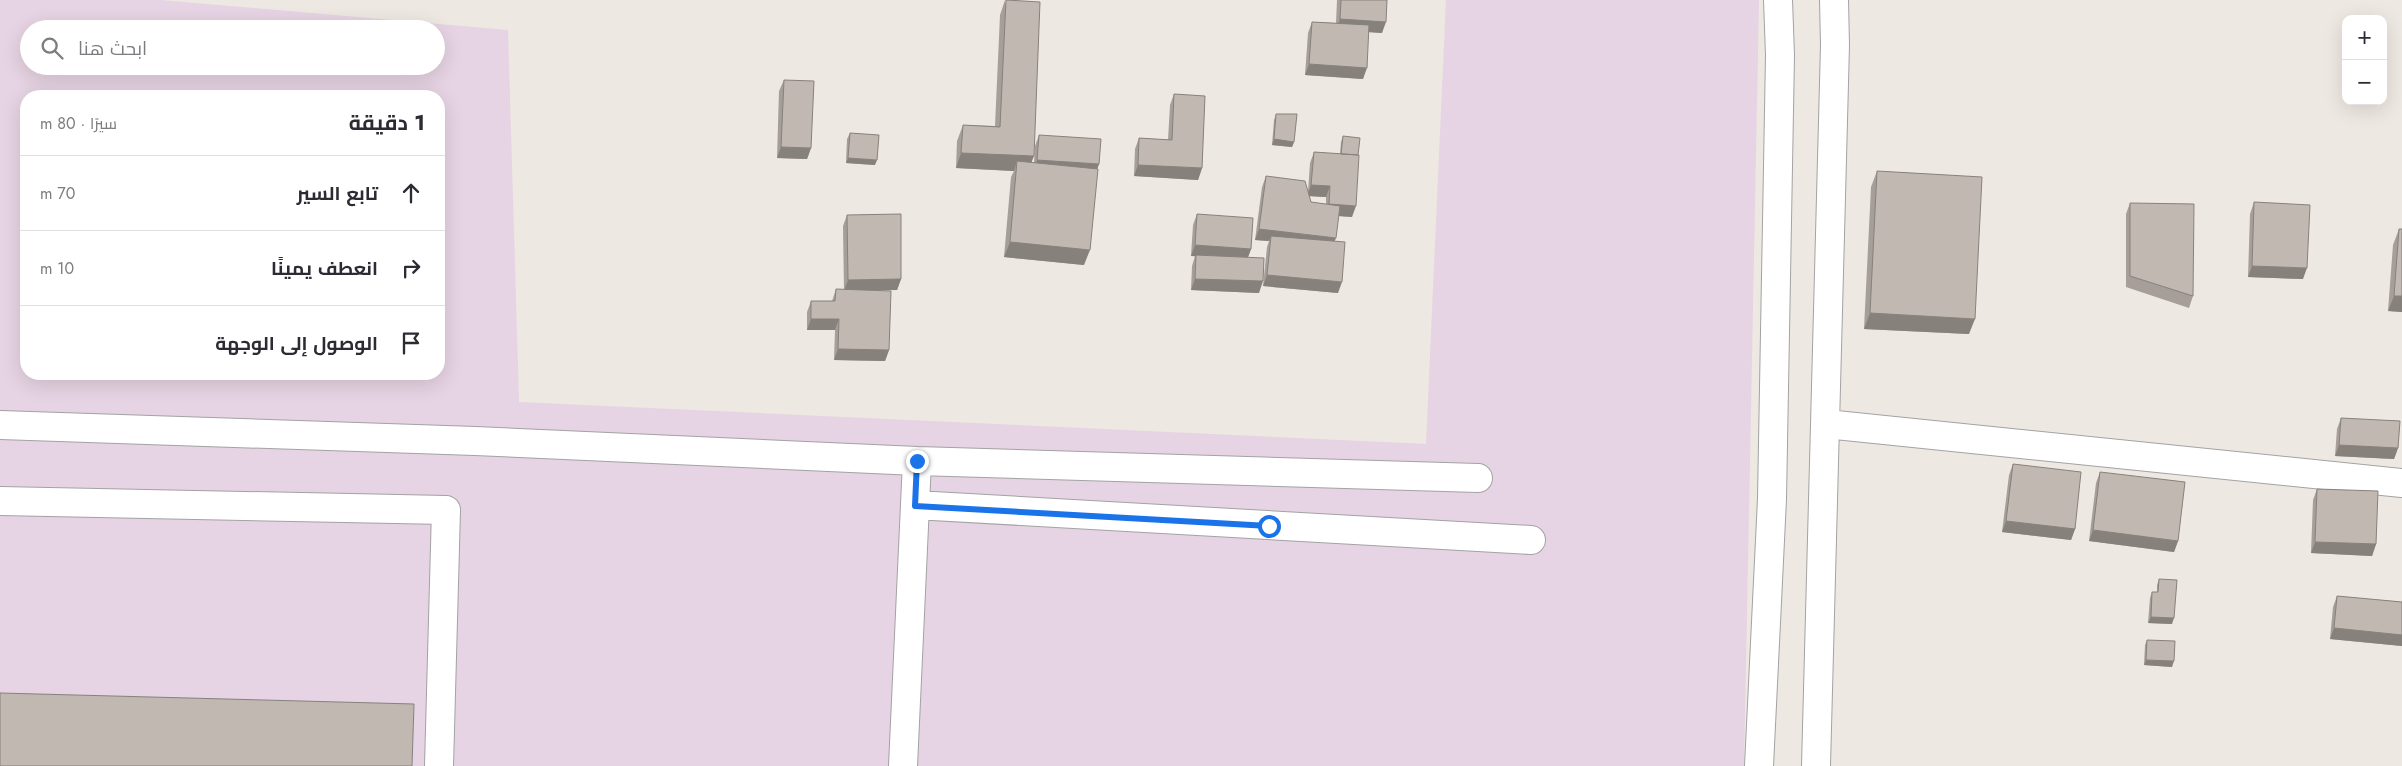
<!DOCTYPE html>
<html lang="ar">
<meta charset="utf-8">
<style>
body{margin:0;font-family:Jost,Cairo,sans-serif;background:#f2f2f3;color:#2b2b33;direction:rtl}
.controls{position:absolute;right:15px;top:15px;display:grid;overflow:hidden;border-radius:10px;box-shadow:0 5px 20px #0002}
.controls button{width:45px;height:45px;display:grid;place-items:center;padding:0;border:0;border-bottom:1px solid #e1e1e2;background:#fff;color:#2b2b33;font:25px sans-serif}
.stop{position:absolute;width:15px;height:15px;margin:-11px;border:4px solid #1a73e8;border-radius:50%;background:#fff}
.stop.end{background:#1a73e8;border-color:#fff;box-shadow:0 1px 5px #0008}
.list{margin:0;padding:0;list-style:none}
h2{display:flex;justify-content:space-between;align-items:center;height:65px;margin:0;padding:0 20px;font-size:21px}
h2 small{font-size:16px;font-weight:400;color:#7c7c81}
.list li{display:grid;grid-template-columns:32px 1fr auto;gap:15px;align-items:center;box-sizing:border-box;height:75px;padding:0 20px;border-top:1px solid #e1e1e2}
.list b{display:block;font-size:19px;white-space:nowrap}
.list em{font-size:16px;font-style:normal;color:#7c7c81}
.icon{flex:none;width:28px;height:28px;fill:none;stroke:currentColor;stroke-width:2;stroke-linecap:round;stroke-linejoin:round}
.map{position:relative;flex:none;width:2402px;height:766px;overflow:hidden;direction:ltr}
.search{position:absolute;background:#fff;box-shadow:0 5px 20px #0002;left:20px;top:20px;width:425px;height:55px;display:flex;align-items:center;gap:12px;box-sizing:border-box;padding:0 18px;border-radius:28px;color:#7c7c81;font-size:19px}
.panel{position:absolute;background:#fff;box-shadow:0 5px 20px #0002;left:20px;top:90px;width:425px;height:290px;border-radius:20px;direction:rtl}
.map>svg:first-child{display:block}
.industrial{fill:#e6d3e3;fill-rule:evenodd}
.lines{fill:none;stroke-linecap:round;stroke-linejoin:round}
.minor-casing{stroke:#a3a3a3;stroke-width:30}
.minor{stroke:#fff;stroke-width:28}
.wall{fill:#a69e98;fill-rule:evenodd}
.shaded-wall{fill:#87817c}
.building{fill:#c1b8b1;stroke:#87817c}
.route{stroke:#1a73e8;stroke-width:6}
</style>
<div class="map">
<svg width="2402" height="766" viewBox="0 0 2402 766">
<rect width="100%" height="100%" fill="#ede8e1"/>
<!-- industrial -->
<path class="industrial" d="M0,0h160l348,30 11,372 907,42 20,-444h313l-15,766h-1744zM29,29h407v37h-407zM26,96h413v278h-413z"/>
<g class="lines">
<!-- minor casing -->
<g class="minor-casing">
<path id="minor" d="M1826,424l576,59
M0,425l475,16 442,20 561,17
M0,501l446,9 -7,256
M915,505l616,35
M903,766l14,-305
M1759,766l13,-267 8,-444 -2,-55
M1816,766l19,-721 -1,-45"/>
</g>
<!-- minor -->
<use href="#minor" class="minor"/>
</g>
<!-- wall -->
<path class="wall" d="M1005,0l27,163h2l1,-17 4,-11 60,29 -2,5 -13,96 -80,-8 7,-80 3,-6 -58,-3 1,-27 6,-16 32,1 5,-111z
M1337,0h50l-5,33 -13,-1 -6,47 -58,-4 3,-42 4,-11 24,1z
M784,80l27,68 -4,11 -30,-1 2,-67z
M1174,94l28,74 -4,12 -64,-4 1,-27 4,-11 29,2 2,-35z
M1276,114l18,28 -2,5 -20,-2 2,-25z
M850,133l25,32 -29,-2 1,-24z
M1343,136l15,19 -6,62 -14,-1 -4,25 4,52 -75,-7 4,-39 2,-6 -14,-1 7,-53 4,-11 42,16 2,-29 4,-11 26,2 1,-12zM1309,196l17,1v7l-15,-2z
M1877,171l92,163 -105,-5 7,-142z
M2254,202l49,77 -55,-2 2,-63z
M2130,203l63,93 -4,12 -63,-21v-73z
M1197,214l54,35 -3,8 11,36 -68,-3 1,-24 3,-10h-4l2,-31z
M847,215l54,64 -4,11h-16l8,60 -4,11 -51,-1 1,-30h-28v-18l4,-11h21l4,-12 8,1 -1,-64z
M2399,229h3v83l-14,-1 5,-66z
M2341,418l57,30 -4,11 -59,-3 2,-27z
M2013,464l62,65 -4,11 -69,-8 7,-57z
M2100,472l78,69 -4,11 -85,-11 7,-58z
M2317,489l59,55 -4,12 -61,-3 2,-53z
M2159,579l13,45 -24,-1 2,-25 2,-6h5v-7z
M2337,596l65,6v44l-72,-7 3,-32z
M2147,640l25,27 -28,-2 1,-20z"/>
<!-- shaded-wall -->
<path class="shaded-wall" d="M1340,19l46,3 -4,11 -46,-3z
M1309,64l58,4 -4,11 -58,-4z
M1274,139l20,3 -2,5 -20,-2z
M781,147l30,1 -4,11 -30,-1z
M961,153l73,3 -6,15 -11,-10 -3,10 -58,-3z
M848,158l29,2 -2,5 -29,-2z
M1037,160l62,4 -4,11 -62,-3z
M1138,165l64,3 -4,12 -64,-4z
M1311,185l19,1 -4,11 -19,-1z
M1329,204l27,2 -4,11 -27,-2z
M1259,229l77,9 -5,11 -60,-13 -2,5 -14,-1z
M1010,242l80,8 -6,15 -80,-8z
M1195,245l56,4 -4,11 -56,-4z
M2252,266l55,2 -4,11 -55,-2z
M1267,275l75,7 -4,11 -75,-7z
M901,279l-4,11 -53,1 4,-11z
M1195,279l68,2 -4,12 -68,-3z
M2394,296h8v16l-14,-1z
M1870,313l105,6 -6,15 -105,-5z
M811,319h28l-4,11h-28z
M838,349l51,1 -4,11 -51,-1z
M2339,445l59,3 -4,11 -59,-3z
M2006,521l69,8 -4,11 -69,-8z
M2093,530l85,11 -4,11 -85,-11z
M2315,542l61,2 -4,12 -61,-3z
M2151,617l23,1 -2,6 -24,-1z
M2334,628l68,7v11l-72,-7z
M2146,660l28,1 -2,6 -28,-2z"/>
<!-- building -->
<path class="building" d="M1006,0l34,2 -6,154 -73,-3 2,-28 37,2z
M1341,0h46l-1,22 -46,-3z
M1312,22l57,3 -2,43 -58,-4z
M784,80l30,1 -3,67 -30,-1z
M1174,94l31,2 -3,72 -64,-3 1,-27 33,2z
M1276,114h21l-3,28 -20,-3z
M850,133l29,2 -2,25 -29,-2z
M1039,135l62,4 -2,25 -62,-4z
M1343,136l17,2 -2,17 -17,-1z
M1314,152l45,3 -3,51 -27,-2 1,-18 -19,-1z
M1017,161l81,8 -8,81 -80,-8z
M1877,171l105,6 -7,142 -105,-6z
M1266,176l39,5 6,21 29,4 -4,32 -77,-9z
M2254,202l56,3 -3,63 -55,-2z
M2130,203l64,1 -1,92 -63,-20z
M901,214v65l-53,1 -1,-65z
M1197,214l56,4 -2,31 -56,-4z
M2399,229h3v67h-8z
M1271,236l74,6 -3,40 -75,-7z
M1196,255l68,3 -1,23 -68,-2z
M836,289l55,2 -2,59 -51,-1 1,-30h-28v-18h24z
M2341,418l59,3 -2,27 -59,-3z
M2013,464l68,8 -6,57 -69,-8z
M2100,472l85,10 -7,59 -85,-11z
M2317,489l61,2 -2,53 -61,-2z
M2159,579l18,1 -3,38 -23,-1 1,-25h6z
M2337,596l65,6v33l-68,-7z
M2147,640l28,1 -1,20 -28,-1z
M0,693l414,11 -2,62h-412z"/>
<g class="lines">
<!-- route -->
<path class="route" d="M917,461l-2,45 354,20"/>
</g>
</svg>
<div class="controls">
<button>+</button>
<button>−</button>
</div>
<div class="stop" style="left:1269px;top:526px"></div>
<div class="stop end" style="left:917px;top:461px"></div>
<div class="search"><svg class="icon" aria-label="search" viewBox="0 0 24 24"><circle cx="10" cy="10" r="6"/><path d="M15 15l6 6"/></svg>ابحث هنا</div>
<section class="panel">
<h2>1 دقيقة<small>سيرًا · 80 m</small></h2>
<ul class="list">
<li><svg class="icon" aria-label="ahead" viewBox="0 0 24 24"><path d="M12 20V5M6 11l6-6 6 6"/></svg><div><b>تابع السير</b></div><em>70 m</em></li>
<li><svg class="icon" aria-label="right" viewBox="0 0 24 24"><path d="M7 20v-9h11M14 6l5 5-5 5"/></svg><div><b>انعطف يمينًا</b></div><em>10 m</em></li>
<li><svg class="icon" aria-label="arrive" viewBox="0 0 24 24"><path d="M6 21V4h12l-3 4 3 4H6"/></svg><div><b>الوصول إلى الوجهة</b></div></li>
</ul>
</section>
</div>
